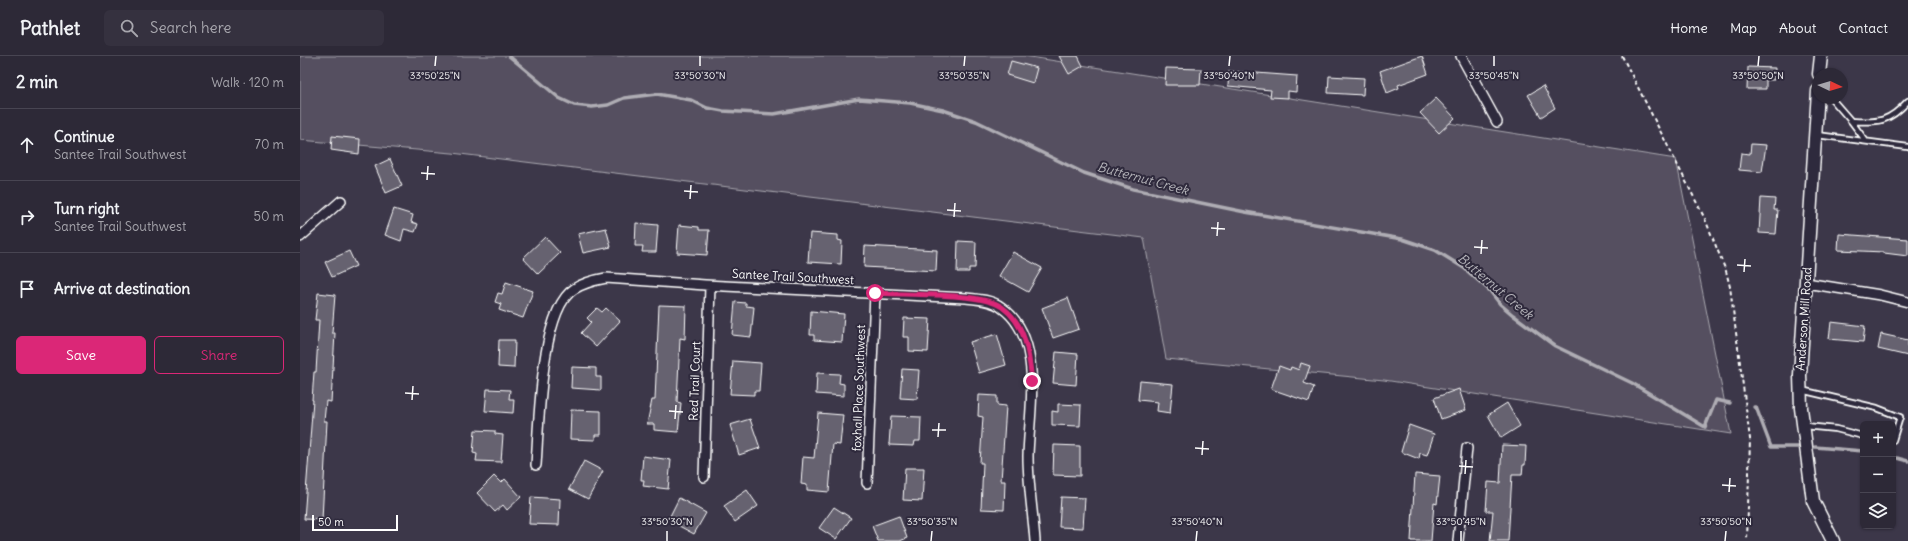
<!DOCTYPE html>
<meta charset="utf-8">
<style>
body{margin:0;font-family:Delius,sans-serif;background:#35313f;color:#f1f3f6}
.controls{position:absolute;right:12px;bottom:12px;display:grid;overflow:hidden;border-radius:6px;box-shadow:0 1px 3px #0004}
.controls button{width:36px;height:36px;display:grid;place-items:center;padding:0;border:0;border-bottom:1px solid #484552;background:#2d2937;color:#f1f3f6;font:20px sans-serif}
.compass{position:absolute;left:1512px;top:12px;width:36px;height:36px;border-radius:50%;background:#2d2937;box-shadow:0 1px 3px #0004;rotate:94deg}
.scale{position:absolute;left:12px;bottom:10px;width:86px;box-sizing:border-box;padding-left:4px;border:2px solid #fff;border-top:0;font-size:11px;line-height:14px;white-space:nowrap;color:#fff;-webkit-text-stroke:3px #2f2a3d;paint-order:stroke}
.stop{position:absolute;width:12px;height:12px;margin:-9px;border:3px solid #db2777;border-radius:50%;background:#fff}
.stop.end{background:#db2777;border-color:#fff;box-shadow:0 1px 4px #0008}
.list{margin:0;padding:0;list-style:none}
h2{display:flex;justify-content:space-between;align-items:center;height:52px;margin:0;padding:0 16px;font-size:17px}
h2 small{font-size:13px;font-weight:400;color:#a7a6ad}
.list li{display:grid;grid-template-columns:26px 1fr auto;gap:12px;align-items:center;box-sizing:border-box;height:72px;padding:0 16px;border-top:1px solid #484552}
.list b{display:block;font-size:15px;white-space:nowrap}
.list p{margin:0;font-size:13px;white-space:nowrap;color:#a7a6ad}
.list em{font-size:13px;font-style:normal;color:#a7a6ad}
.actions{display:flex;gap:8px;padding:12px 16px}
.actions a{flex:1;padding:9px 0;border:1px solid #db2777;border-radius:6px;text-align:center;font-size:14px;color:#db2777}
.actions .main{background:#db2777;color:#fff}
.icon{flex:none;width:22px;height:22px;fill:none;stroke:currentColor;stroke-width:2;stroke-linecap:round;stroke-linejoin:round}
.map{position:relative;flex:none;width:1608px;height:485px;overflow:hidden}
header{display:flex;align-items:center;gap:24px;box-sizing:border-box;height:56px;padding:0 20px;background:#2d2937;border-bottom:1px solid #484552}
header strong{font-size:19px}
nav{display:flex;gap:22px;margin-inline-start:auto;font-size:14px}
.search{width:280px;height:36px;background:#35313f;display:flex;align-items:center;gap:10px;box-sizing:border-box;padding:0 14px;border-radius:6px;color:#a7a6ad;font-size:15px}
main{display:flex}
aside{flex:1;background:#2d2937}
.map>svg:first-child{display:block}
.green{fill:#555060;stroke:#aaa8b0}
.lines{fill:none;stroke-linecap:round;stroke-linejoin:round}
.stream{stroke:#afadb4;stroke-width:3.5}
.building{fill:#666270;stroke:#fff}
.lane-casing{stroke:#fff;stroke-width:8}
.street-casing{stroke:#fff;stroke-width:12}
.secondary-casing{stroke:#fff;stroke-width:15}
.path{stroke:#fff;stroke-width:2;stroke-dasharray:4 3;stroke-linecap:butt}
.lane{stroke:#2f2a3d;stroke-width:4.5}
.street{stroke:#2f2a3d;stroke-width:9}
.secondary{stroke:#2f2a3d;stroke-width:12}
.route{stroke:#db2777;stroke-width:5}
.ticks{fill:none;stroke:#fff;stroke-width:1.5}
.labels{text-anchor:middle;stroke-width:4;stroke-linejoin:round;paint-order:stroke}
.street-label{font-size:12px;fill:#fff;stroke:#2f2a3d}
.water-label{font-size:13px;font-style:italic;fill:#b5b4ba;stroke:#2f2a3d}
.ticks-label{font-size:10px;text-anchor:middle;fill:#fff;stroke:#2f2a3d;stroke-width:4;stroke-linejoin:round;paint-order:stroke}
</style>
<header>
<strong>Pathlet</strong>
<div class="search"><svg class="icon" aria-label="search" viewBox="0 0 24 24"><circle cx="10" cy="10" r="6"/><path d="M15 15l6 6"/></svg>Search here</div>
<nav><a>Home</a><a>Map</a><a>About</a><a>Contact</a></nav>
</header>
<main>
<aside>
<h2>2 min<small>Walk · 120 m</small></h2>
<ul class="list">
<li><svg class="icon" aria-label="ahead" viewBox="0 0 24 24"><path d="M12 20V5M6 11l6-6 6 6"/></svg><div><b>Continue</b><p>Santee Trail Southwest</p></div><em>70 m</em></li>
<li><svg class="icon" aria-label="right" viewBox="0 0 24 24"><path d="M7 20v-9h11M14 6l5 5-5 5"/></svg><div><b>Turn right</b><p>Santee Trail Southwest</p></div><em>50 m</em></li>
<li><svg class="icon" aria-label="arrive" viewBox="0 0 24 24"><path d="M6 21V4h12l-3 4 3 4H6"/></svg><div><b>Arrive at destination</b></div></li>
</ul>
<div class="actions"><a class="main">Save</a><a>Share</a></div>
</aside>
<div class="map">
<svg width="1608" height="485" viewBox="0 0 1608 485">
<rect width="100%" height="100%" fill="#3c3749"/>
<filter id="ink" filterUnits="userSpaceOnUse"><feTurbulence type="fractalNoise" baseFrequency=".025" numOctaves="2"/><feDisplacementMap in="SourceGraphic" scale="8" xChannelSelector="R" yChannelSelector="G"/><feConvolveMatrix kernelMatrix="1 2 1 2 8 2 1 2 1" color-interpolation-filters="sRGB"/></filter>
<g filter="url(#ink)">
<!-- green -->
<path class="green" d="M0,0h724l652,103 55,275 -347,-54 -218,-21 -22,-121 -692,-85 -152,-13z"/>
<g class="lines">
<!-- stream -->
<path class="stream" d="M209,0l50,42 15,7 18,2 16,-2 16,-7 33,-4 34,6 16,8 16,3 51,3 85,-15 51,4 33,7 33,11 108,52 49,16 112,23 157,27 33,11 29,18 26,23 10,13 13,11 42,31 77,37 73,44 11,-27 14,3
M1454,351h2l15,40h32
M1515,391l48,4
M1593,401l15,4"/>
</g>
<!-- building -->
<path class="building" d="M759,0h19l5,10 -14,8z
M1122,0l6,18 -30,11 1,3 -12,5 -7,-22z
M711,5l26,7 -4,15 -26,-8z
M1448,11l27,1 -1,12h-8v9h-19z
M866,12l35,1 -1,16h-35z
M929,15l68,5 -1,16 -8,-1v7l-18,-1 1,-7 -43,-4z
M1029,20l35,2 -1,17 -35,-2z
M1243,30l12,22 -14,9 -13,-22z
M1136,42l19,20 -16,15 -19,-20z
M32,80l28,3 -1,15 -28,-4z
M1451,88l15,1 -4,27 -23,-2 2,-17 9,1z
M90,103l12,27 -16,7 -11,-27z
M1461,142l14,1 -1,11h4l-2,24 -17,-1z
M94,153l19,6 -2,7 7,2 -3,8 -11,-3 -3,12 -16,-6z
M336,167l22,2 -2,27h-14l1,-6h-8z
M379,169l20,2v3h10l-2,25 -30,-2z
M306,172l5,19 -28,6 -5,-19z
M510,177l28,2v5l4,1 -1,23 -33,-2z
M1539,178l69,5v17l-24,-3v-1l-46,-2z
M245,181l15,16 -22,21 -15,-16z
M658,185l18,1 -1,26h-6v4h-12z
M565,190l72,4 -1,21 -72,-4z
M49,195l7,15 -24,11 -7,-15z
M713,196l29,16 -14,24 -29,-16z
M206,226l27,9 -10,27 -24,-8 2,-6 -6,-2 3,-9 4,1z
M18,237l17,2 -3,38h3l-4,69 -5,-1 -2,20h3l-5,99 -18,-1 9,-119h-1l2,-28h2l3,-52h-4z
M768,242l11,31 -26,9 -11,-30z
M435,246l11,1v3l8,1 -3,30 -19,-2z
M359,249l27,1 -1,33 -5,-1 -3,64 4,1 -3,29 -24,-2v-6h-7l5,-24h3z
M297,252l5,4 4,-4 14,13 -24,26 -15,-14 10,-11 -4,-4z
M511,255l33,3 -2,28 -28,-2v-5h-4z
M604,262l26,1 -2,33 -19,-1v-14h-6z
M1531,266l34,4 -2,16 -34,-3z
M697,278l9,31 -27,8 -9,-31z
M1581,278l27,6v16l-30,-7z
M199,284h16l-1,28 -16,-1z
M756,296l22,2 -2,31 -23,-2z
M433,305l28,2 -2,28h-5v4l-24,-1z
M1001,307l9,3 -6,17 10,4 -5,15 -38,-13 8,-23 11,4 1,-3 8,3z
M272,311l24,1v9h5v13l-30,-2z
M602,313l17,1 -2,29 -17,-1z
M517,317l23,1 -1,9 5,1v12l-28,-2z
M840,325l33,3 -3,29 -13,-2 1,-9 -20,-2z
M187,333l23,1 -1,9h5l-1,14 -28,-2z
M1159,333l7,21 -25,9 -7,-21z
M679,339l18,1v9l9,1 -5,75h4l-1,29 -23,-1 2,-46h-3l3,-46 -5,-1z
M1207,347l13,23 -19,12 -13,-23z
M758,348l23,1 -1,21 -28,-1v-14l6,1z
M271,354l30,1v24h-6v5l-25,-1z
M518,357l25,2 -3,30 -7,-1 -4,48 -22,-2v-5l-6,-1 2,-27 11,1z
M591,360l30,1 -1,24h-5l-1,5 -25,-1z
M450,363l10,29 -21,7 -9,-30z
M1109,369l25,9 -7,21 -7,-2 -1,6 -18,-7z
M175,374l20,1v3l8,1 -2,27 -25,-1 1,-7 -4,-1z
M754,389l26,1v30l-27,-1z
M1202,389l24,1 -1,19h-2l-1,10h-10l-4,66h-18l3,-30h-7l2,-29 12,1z
M343,400l28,4 -3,29 -25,-3 1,-6h-3z
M284,405l19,10 -15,28 -19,-10z
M605,412h19l-2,33 -19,-1z
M1115,418l25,2 -3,28 -3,-1 -3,38h-20z
M194,420l7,7 4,-4 16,18 -14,13 -4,-5 -8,7 -18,-19z
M447,434l11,16 -23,16 -11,-16z
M231,441l29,2 -1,26 -30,-1z
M761,441l24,1 -2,30 -24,-1z
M379,442l27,15 -12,21 -26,-14z
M534,451l17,11 -15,21 -17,-11z
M599,460l8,22 -7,3h-22l-6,-15z"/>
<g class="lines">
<!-- lane casing -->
<g class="lane-casing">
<path id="lane" d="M1531,42l20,23 14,19
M1551,65c28,2 38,1 57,-20
M1517,79l91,12
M1501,334l76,18 23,9 -7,23
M1505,370l31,3 27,7"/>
</g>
<!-- street casing -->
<g class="street-casing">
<path id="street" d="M1161,0l36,66
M0,181l41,-36
M1506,227l74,12 28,7
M236,409c3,-39 4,-155 38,-176 9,-6 21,-9 32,-11l99,7 261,13c11,1 26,2 35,9 44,30 28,105 27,149 0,28 5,57 7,85
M404,421l6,-191
M567,427l8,-190
M1158,485l9,-93"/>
</g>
<!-- secondary casing -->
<g class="secondary-casing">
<path id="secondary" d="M1519,18l2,-18
M1518,35l-18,284 1,33 12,93 20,40"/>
</g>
<!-- path -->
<path class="path" d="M1322,0l83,163 21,52 4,16 20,152 -3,102"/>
<!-- lane -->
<use href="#lane" class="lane"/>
<!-- street -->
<use href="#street" class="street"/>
<!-- secondary -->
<use href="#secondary" class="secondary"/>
</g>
</g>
<g class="lines" filter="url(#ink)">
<!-- route -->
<path class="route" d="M575,237c28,2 106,-1 127,14 24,17 27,47 30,74"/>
</g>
<!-- ticks -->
<path class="ticks" d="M135,10l1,-10M400,10v-10M664,10l1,-10M929,10l1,-10M1194,10v-10M1458,10l1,-10M121,117l14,1M127,124l1,-14M384,135l14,1M390,143l1,-14M647,154l14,1M654,161l1,-14M911,172l14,1M917,180l1,-14M1174,191l14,1M1181,198l1,-14M1437,209l14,1M1444,216l1,-13M105,337l14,1M112,344l1,-14M369,355l14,1M375,363l1,-14M632,374h14M638,381l1,-14M895,392l14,1M902,399l1,-14M1159,410l14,1M1165,418l1,-14M1422,429l14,1M1429,436l1,-14M367,485v-10M631,485l1,-10M896,485l1,-10M1161,485v-10M1425,485l1,-10"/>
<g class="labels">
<!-- street labels -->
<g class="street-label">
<text transform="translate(493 221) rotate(3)" y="4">Santee Trail Southwest</text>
<text transform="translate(1504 263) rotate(-86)" y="4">Anderson Mill Road</text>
<text transform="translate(395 325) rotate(-88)" y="4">Red Trail Court</text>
<text transform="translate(559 332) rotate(-88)" y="4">foxhall Place Southwest</text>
</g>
<!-- water labels -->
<g class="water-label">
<text transform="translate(843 122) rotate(15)" y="5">Butternut Creek</text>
<text transform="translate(1196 230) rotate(40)" y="5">Butternut Creek</text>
</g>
</g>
<g class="ticks-label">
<text x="135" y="23">33°50'25"N</text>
<text x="400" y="23">33°50'30"N</text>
<text x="664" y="23">33°50'35"N</text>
<text x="929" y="23">33°50'40"N</text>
<text x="1194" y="23">33°50'45"N</text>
<text x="1458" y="23">33°50'50"N</text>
<text x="367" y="469">33°50'30"N</text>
<text x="632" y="469">33°50'35"N</text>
<text x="897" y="469">33°50'40"N</text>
<text x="1161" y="469">33°50'45"N</text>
<text x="1426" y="469">33°50'50"N</text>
</g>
</svg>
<div class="controls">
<button>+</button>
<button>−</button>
<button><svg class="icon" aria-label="layers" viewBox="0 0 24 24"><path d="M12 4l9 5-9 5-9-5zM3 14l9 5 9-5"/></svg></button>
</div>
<svg class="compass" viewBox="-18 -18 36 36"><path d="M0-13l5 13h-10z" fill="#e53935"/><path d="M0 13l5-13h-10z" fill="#a7a6ad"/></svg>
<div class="scale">50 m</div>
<div class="stop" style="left:575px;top:237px"></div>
<div class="stop end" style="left:732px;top:325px"></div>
</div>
</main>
